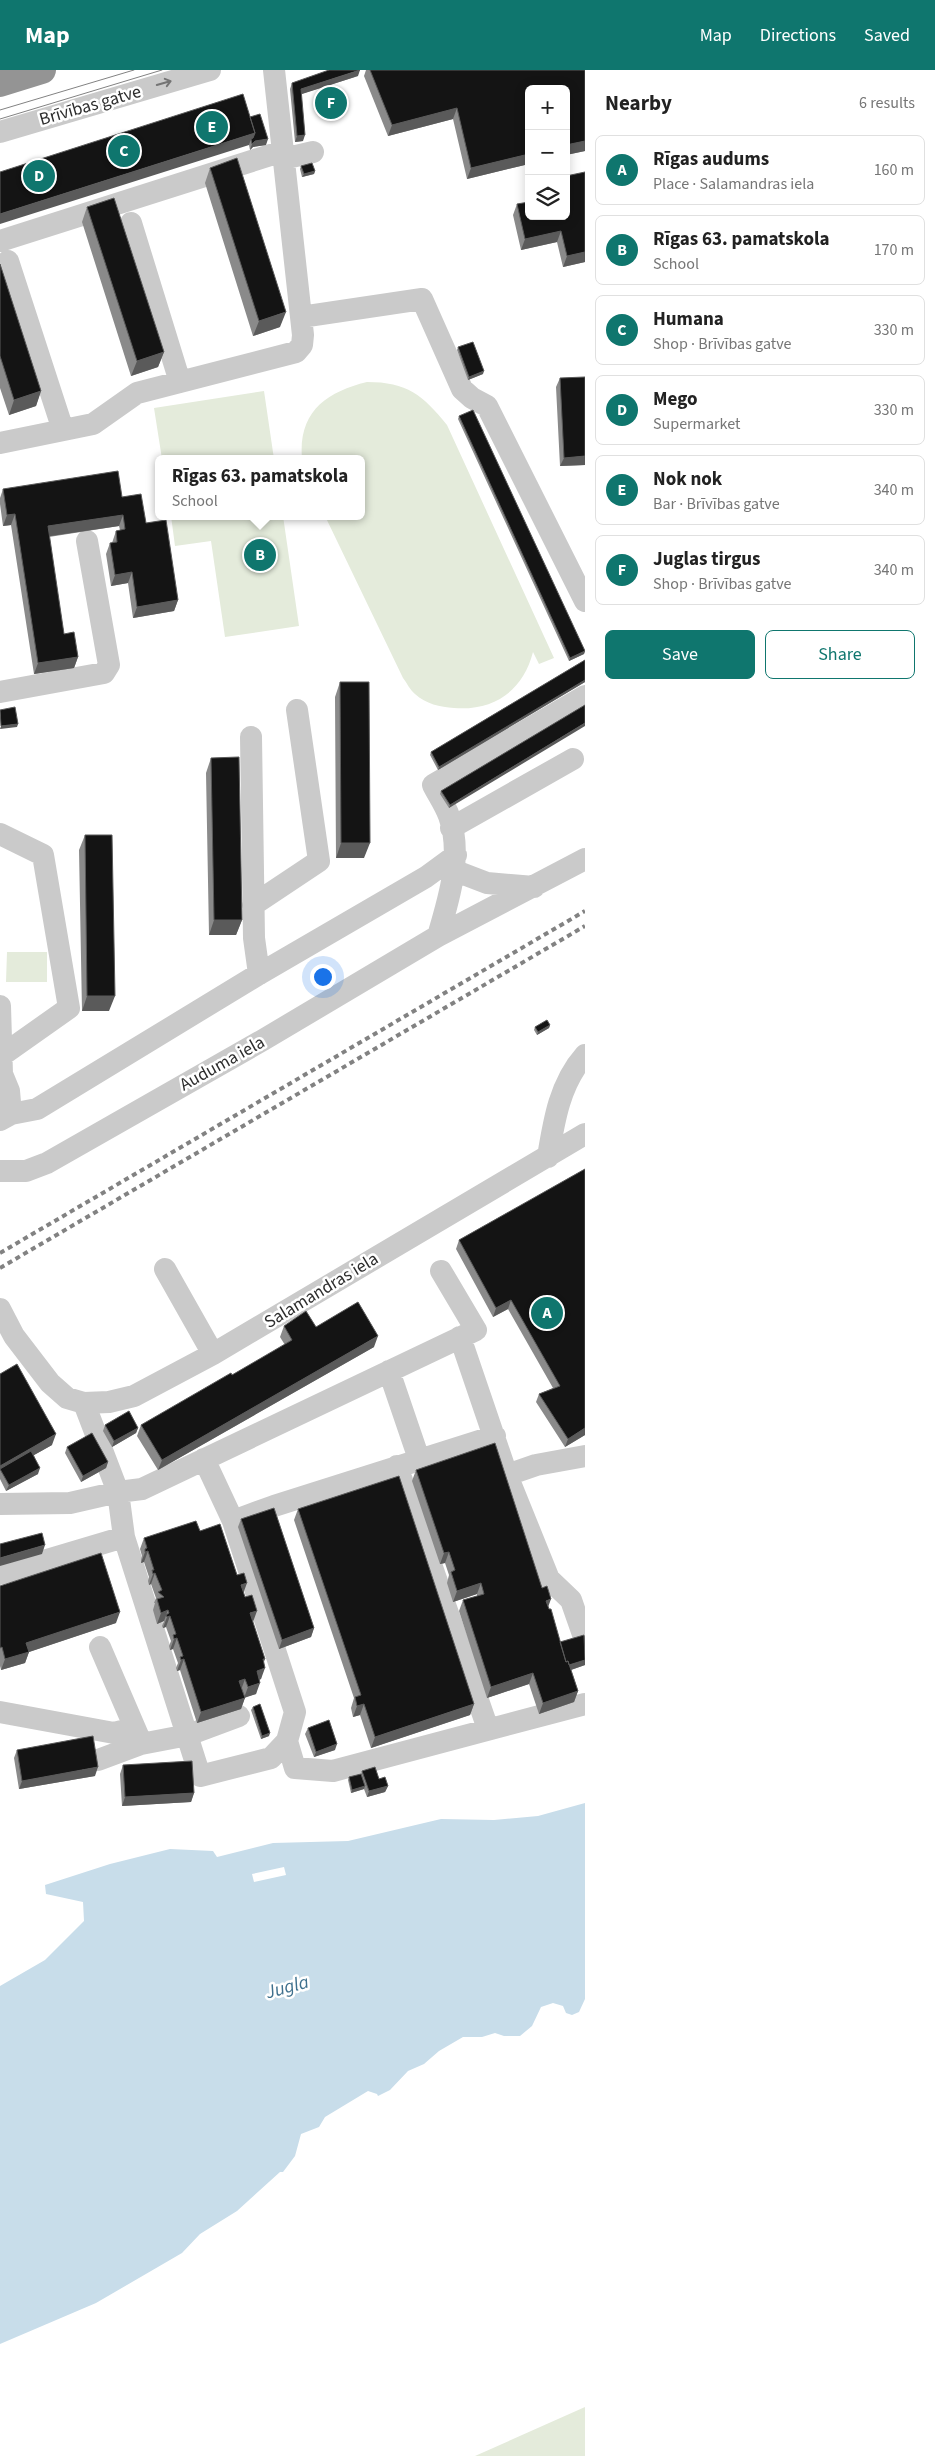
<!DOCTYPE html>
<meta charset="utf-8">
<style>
body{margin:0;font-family:"Source Sans 3",sans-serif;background:#f6f6f6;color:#222}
.controls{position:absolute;right:15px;top:15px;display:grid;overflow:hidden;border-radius:8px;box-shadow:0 2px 12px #0003}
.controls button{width:45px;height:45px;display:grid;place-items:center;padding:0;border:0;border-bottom:1px solid #e0e0e0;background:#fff;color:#222;font:25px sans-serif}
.you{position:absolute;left:322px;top:906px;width:18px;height:18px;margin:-12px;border:4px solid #fff;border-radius:50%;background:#1a73e8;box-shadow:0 0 0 8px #1a73e833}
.badge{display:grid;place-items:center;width:32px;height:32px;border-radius:50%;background:#0f766e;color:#fff;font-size:16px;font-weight:700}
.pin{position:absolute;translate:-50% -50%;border:2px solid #fff;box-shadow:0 1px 5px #0006}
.popup{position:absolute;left:155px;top:385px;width:210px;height:65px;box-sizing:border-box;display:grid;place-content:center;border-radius:8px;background:#fff;filter:drop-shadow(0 1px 4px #0005);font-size:16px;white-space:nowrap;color:#767676}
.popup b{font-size:19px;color:#222}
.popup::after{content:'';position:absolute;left:50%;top:100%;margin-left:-10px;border:10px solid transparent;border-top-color:#fff}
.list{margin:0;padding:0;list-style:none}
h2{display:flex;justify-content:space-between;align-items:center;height:65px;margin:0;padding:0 20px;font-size:21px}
h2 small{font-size:16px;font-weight:400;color:#767676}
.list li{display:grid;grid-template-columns:32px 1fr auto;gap:15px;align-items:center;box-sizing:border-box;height:70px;margin:0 10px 10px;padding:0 10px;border:1px solid #e0e0e0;border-radius:8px}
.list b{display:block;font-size:19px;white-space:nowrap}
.list p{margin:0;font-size:16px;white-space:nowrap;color:#767676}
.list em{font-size:16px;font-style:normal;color:#767676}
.actions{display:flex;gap:10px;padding:15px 20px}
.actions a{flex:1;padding:11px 0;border:1px solid #0f766e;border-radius:8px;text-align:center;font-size:18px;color:#0f766e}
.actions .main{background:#0f766e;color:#fff}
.icon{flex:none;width:28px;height:28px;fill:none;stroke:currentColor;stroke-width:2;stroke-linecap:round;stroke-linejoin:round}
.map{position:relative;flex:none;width:585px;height:2386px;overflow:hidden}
header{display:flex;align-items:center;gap:30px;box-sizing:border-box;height:70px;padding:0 25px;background:#0f766e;color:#fff}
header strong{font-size:24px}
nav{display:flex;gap:28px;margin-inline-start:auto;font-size:18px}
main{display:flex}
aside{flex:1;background:#fff}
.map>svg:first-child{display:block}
.green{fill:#e4ebdb}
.water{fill:#c8ddea}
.pier{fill:#fff}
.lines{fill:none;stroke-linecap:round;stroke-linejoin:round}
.minor{stroke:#cacaca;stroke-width:22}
.highway{stroke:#949494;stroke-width:28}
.tram{stroke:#828282;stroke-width:1}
.rail{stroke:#828282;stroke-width:4;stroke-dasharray:5 4;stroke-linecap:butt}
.wall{fill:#8a8a8a}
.shaded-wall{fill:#5a5a5a}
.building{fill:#141414;stroke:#5a5a5a}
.oneway{stroke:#747474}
.labels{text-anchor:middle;stroke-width:5;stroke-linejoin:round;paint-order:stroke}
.street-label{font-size:18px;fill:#2d2d2d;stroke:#fff}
.water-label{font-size:19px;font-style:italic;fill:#3e708d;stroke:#fff}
</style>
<header>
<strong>Map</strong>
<nav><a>Map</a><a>Directions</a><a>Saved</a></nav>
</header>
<main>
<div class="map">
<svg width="585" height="2386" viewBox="0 0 585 2386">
<rect width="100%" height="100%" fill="#fff"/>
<!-- green -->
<path class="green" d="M367,312c40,0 56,13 80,43l107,233 -15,6 -6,-12c-10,39 -39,59 -79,56 -14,-1 -28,-4 -39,-14 -5,-4 -8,-11 -12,-16l-78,-162h36v-57h-59c-4,-47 24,-67 65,-77z
M264,321l10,68h-112l-8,-51z
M171,446h112l16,110 -74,11 -14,-96 -36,5z
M7,882h40v30h-41z
M585,2337v49h-110z"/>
<!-- water -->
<path class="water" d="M585,1733v196l-6,13 -7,3 -6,-2 -3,-7 -10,-3 -12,4 -9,19 -12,10h-16l-9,-3 -13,4h-19l-24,14 -15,13 -16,7 -18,19 -12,6 -1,-2 -9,-3 -43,26 -6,10 -18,7 -6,22 -12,16h-3l-43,39 -37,23 -18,19 -86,50 -96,41v-358l45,-26 39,-39 -1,-19 -37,-8 -1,-9 65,-21 60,-15 43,2 4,6 56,-14 75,-2 93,-22 53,1 44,-4z"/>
<!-- pier -->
<path class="pier" d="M284,1797l2,8 -32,7 -2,-8z"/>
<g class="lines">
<!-- minor -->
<path class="minor" d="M0,62l210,-62
M283,89l30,-7
M131,153l49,159
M0,171l283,-90
M8,191l55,169
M301,247l121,-18 40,90 10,9 15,8 98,195
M0,373l93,-19 44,-31 159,-41 6,-7 1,-10 -29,-265
M0,622l104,-19 5,-8 -22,-124
M251,667l3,201 5,36
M451,758l122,-69
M0,764l43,21 26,153 -68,48
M453,800l34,13 47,4
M253,835l66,-44 -22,-151
M438,866c11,-37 25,-82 11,-120 -4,-11 -11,-21 -16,-31l152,-89
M0,936l2,68 7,17 2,23
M0,1050l11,-6 26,-5 222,-135 167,-97 30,-22
M548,1087c6,-37 12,-74 37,-102
M0,1101h26l21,-8 216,-123 175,-104 147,-77
M165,1199l48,85
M0,1239l14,27 36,47 17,15 17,5 25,-1 25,-6 79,-42 372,-220
M460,1267l47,138 42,104 22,21 14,40
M389,1301l30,88
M84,1333l34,89 6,45 76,239 71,-18 16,-17 8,-29 -62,-191
M204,1389l29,62 41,-15 221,-70
M397,1396l91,263
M507,1405l29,-10 49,-9
M0,1434l70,-1 48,-11 24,-3 334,-159 -35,-59
M0,1504l124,-37
M100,1577l40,93
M0,1642l114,21 20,-5
M287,1671l8,27 38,3 252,-67
M98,1690l43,-16 47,-9 51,-19"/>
<!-- highway -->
<path class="highway" d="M0,13l42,-13"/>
<!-- tram -->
<path class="tram" d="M0,40l134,-40
M0,49l162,-49"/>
<!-- rail -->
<path class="rail" d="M0,1183l585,-342
M0,1198l585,-342"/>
</g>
<!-- wall -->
<path class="wall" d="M366,0h219v81l-19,4v-66h-37v75l-62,15 -14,-60 -65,17 -24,-60z
M358,6l-57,18 2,47 -8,1 -5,-53 2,-6z
M250,47l16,28 -13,2 -3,3 -1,-5z
M301,96l14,5 -1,3 -12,3 -2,-8z
M210,98l70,159 -27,9 -48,-153z
M585,102v90l-22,5 -6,-25 -36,8 -8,-35 4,-11 12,12z
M87,137l77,145 -6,15 -27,9 -49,-154z
M0,194l41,127 -5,15 -27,9 -9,-27z
M458,277l25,27 -15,6 -11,-30z
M560,308l25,87 -25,1 -4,-79z
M459,346l126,235 -1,3 -15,7 -111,-242z
M3,419l119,8 24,26 32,77 -4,11 -41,7 -5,-35 -17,3 -5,-32 4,-11h2l4,-12 4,-1 -1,-4 -70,11 15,97 14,23 -4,11 -40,6 -23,-149 -8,1 -3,-22v-6z
M585,590v22l-147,88 -8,-15 1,-3z
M340,612l24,176h-28l-1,-161z
M585,635l-136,103 -9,-14 1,-3z
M211,688l31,162 -6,15h-27l-3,-162z
M85,765l24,176h-27l-3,-161z
M550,955l-1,3 -12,7 -3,-5 1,-3z
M585,1099v266l-20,12 -29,-45 3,-8 14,-6 -45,-79 -15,8 -37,-68 3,-9z
M284,1256l32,1 58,20 -216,123 -21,-34 4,-11 91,-50 53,-30 -5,-8z
M0,1304l52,71 -18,10 4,19 -32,17 -6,-12z
M105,1355l33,3 -2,5 -24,14 -9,-16z
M67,1377l41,15 -2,6 -25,14 -16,-29z
M416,1400l132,137 12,35 25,-6v29l-14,5 7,21 -4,11 -35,12 -10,-30 -42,14 -28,-87 4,-11 14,-4v-2l-24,8 -6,-19 2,-8 -4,-12 -5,1 -28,-83z
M298,1439l176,195 -4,11 -99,33 -11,-33 -7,2 -2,-9 3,-10 -60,-178z
M241,1449l73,109 -3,9 -32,12 -41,-122z
M200,1461l43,62 10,29 11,40 -3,17 -2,1 -3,14 -11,3 -4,12 -44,14 -17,-53 -3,1 -1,-3 2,-5 -5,-14 -3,1 -1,-4 2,-5 -5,-14 -3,1 -1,-2 2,-5 -7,3 -4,-14 2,-7h-1l2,-5 -5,-14 -2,1 -1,-4 1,-4 -5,-15 -3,1v-3l1,-4 -2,-7 4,-11z
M0,1516l116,37 -87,29 -4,11 -24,7 -1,-4z
M253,1637l16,29 -8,3 -10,-29z
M308,1658l27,22 -21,7 -9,-23z
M17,1680l78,26 -76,13 -5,-31z
M123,1695l71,28 -3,9 -69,4 -2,-32z
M362,1701l17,8 9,7 -3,6 -18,5 -3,-8 -13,4 -3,-13 1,-3 12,-3z"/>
<!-- shaded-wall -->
<path class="shaded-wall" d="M360,0l-2,6 -59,19 2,-6z
M457,38l-4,11 -65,17 4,-11z
M255,63l-3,9 -1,-3 -2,6 -249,79v-10z
M305,65l-2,6 -8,1 2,-6z
M268,69l-2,6 -13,2 -3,3 2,-6 3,-3z
M585,71v10l-19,4v-10z
M529,84v10l-62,15 4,-11z
M315,101l-1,3 -12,3 2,-3z
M561,161l-4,11 -36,8 4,-11z
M585,182v10l-22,5 4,-11z
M286,242l-6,15 -27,9 6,-15z
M164,282l-6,15 -27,9 6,-15z
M484,301l-1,3 -15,6 1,-3z
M41,321l-5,15 -27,9 5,-15z
M585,386v9l-25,1 4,-8z
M15,444l-4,11 -8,1 4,-11z
M123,445l-4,11 -75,11 4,-11z
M132,502l-4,11 -17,3 4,-11z
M178,530l-4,11 -41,7 4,-11z
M585,581l-1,3 -15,7 1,-3z
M78,587l-4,11 -40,6 4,-11z
M585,610v2l-147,88 1,-3z
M585,653v3l-136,82 1,-3z
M18,654l-1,3 -17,2 1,-3z
M341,773h29l-6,15h-28z
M214,850h28l-6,15h-27z
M87,926h28l-6,15h-27z
M550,955l-1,3 -12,7 1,-3z
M511,1230l-3,9 -15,8 3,-9z
M378,1266l-4,11 -216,123 4,-10z
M138,1358l-2,5 -24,14 2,-6z
M585,1358v7l-20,12 3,-8z
M56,1364l-4,11 -50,28 -2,-4v1v-4z
M108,1392l-2,6 -25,14 2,-6z
M40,1398l-2,6 -32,17 3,-6z
M45,1475l-3,9 -42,12v-8z
M148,1481l-4,11 -3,1 4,-11z
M449,1482l-4,11 -5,1 4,-11z
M155,1503l-4,11 -2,1 4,-11z
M247,1513l-4,11 -2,-9z
M481,1513l-4,11 -24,8 4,-11z
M551,1529l-4,11 -1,-9z
M168,1540l-4,11 -7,3 4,-11z
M257,1541l-4,11 -7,2 4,-11z
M120,1542l-4,11 -87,29 -4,11 -24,7 4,-11 21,-16z
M170,1546l-4,11 -3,1 4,-11z
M314,1558l-3,9 -32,12 3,-9z
M177,1568l-4,11 -3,1 4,-11z
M184,1589l-4,11 -3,1 4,-11z
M263,1589h2l-4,11 4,-2 -4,11 -8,3 4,-11z
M585,1590v5l-23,8 2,-6z
M533,1603l-4,11 -42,14 4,-11z
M245,1609l-4,11 -2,-9z
M260,1613l-4,11 -12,4 4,-11z
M578,1621l-4,11 -35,12 4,-11z
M245,1628l-4,11 -44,14 4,-11z
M364,1634l-4,11 -7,2 4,-11z
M474,1634l-4,11 -99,33 4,-11z
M270,1663l-1,3 -8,3 1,-3z
M337,1674l-2,6 -21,7 2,-5z
M98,1697l-3,9 -76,13 3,-8z
M365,1716l-1,3 -13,4 1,-3z
M388,1716l-3,6 -18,5 2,-6z
M194,1723l-3,9 -69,4 3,-9z"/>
<!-- building -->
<path class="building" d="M329,0h31l-59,19 4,46 -8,1 -5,-53z
M370,0h215v71l-19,4v-56h-37v65l-58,14 -14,-60 -65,17z
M243,24l12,39 -255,81v-42z
M260,44l8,25 -13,2 -3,3 -1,-5 2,-1 2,-5 -5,-16z
M237,88l49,154 -27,9 -49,-153z
M312,93l3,8 -11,3 -3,-8z
M585,102v80l-18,4 -6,-25 -36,8 -8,-35 12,-2v14h37v-40z
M114,128l50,154 -27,9 -50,-154z
M0,194l41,127 -27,9 -14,-44z
M473,272l11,29 -15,6 -11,-30z
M585,307v79l-21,2 -4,-80z
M473,340l112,241 -15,7 -111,-242z
M118,401l4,26 19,-3 5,29 20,-3 12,80 -41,7 -5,-35 -17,3 -5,-32 7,-1 -1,-11 9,-2 -2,-14 -75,11 16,108 10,-2 4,25 -40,6 -23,-149 -8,1 -4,-26z
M585,590v20l-146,87 -8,-15z
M340,612h29l1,161h-29z
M585,635v18l-135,82 -9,-14z
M15,637l3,17 -17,2 -1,-16z
M239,687l3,163h-28l-3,-162z
M85,765h27l3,161h-28z
M547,950l3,5 -12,7 -3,-5z
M585,1099v259l-17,11 -29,-45 21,-8 -49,-86 -15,8 -37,-68z
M358,1232l20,34 -216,124 -21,-35 90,-52 1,2 60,-35 -8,-14 22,-15 10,16z
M17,1294l39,70 -56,32v-92z
M129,1341l9,17 -24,13 -9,-16z
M92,1363l16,29 -25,14 -16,-29z
M495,1373l47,145 5,-2 4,13 -5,2 3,8h2l15,53 2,-1 10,30 -35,12 -10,-30 -42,14 -28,-87 21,-6 -3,-11 -24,8 -6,-19 4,-2 -6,-18 -5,1 -28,-83z
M31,1381l9,17 -31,17 -9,-16z
M399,1406l75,228 -99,33 -11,-33 -7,2 -2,-9 6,-2 -63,-186z
M274,1438l40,120 -32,12 -41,-121z
M196,1451l4,10 20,-7 17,51 7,-2 3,10 -6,2 4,12 7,-2 5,16 -7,2 15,46h-2l2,9 -8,3 3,12 -12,4 -3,-8 -6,2 6,17 -44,14 -17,-53 -3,1 -1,-3 3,-1 -6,-18 -3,1 -1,-4 3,-1 -6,-18 -3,1 -1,-2 3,-2 -1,-3 -7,3 -4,-14 7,-2 -6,-5 4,-2 -7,-17 -2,1 -1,-4h2l-6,-19 -3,1v-3l2,-1 -3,-10z
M42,1463l3,12 -45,13v-14z
M101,1483l19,59 -94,31 3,9 -24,7 -3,-12 -2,1v-62z
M584,1565l1,25 -16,5 -1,-4 -2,1 -6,-20z
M260,1634l10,29 -8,3 -9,-29z
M329,1650l8,24 -21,8 -8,-24z
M93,1666l5,31 -76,14 -5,-31z
M192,1691l2,32 -69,4 -2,-32z
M375,1697l4,12 6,-2 3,9 -19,5 -7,-20z
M361,1704l4,12 -13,4 -3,-13z"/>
<!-- one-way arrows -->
<defs><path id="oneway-shaft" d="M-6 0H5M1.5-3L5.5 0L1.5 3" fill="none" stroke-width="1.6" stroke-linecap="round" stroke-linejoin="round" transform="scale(1.25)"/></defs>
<use class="oneway" href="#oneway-shaft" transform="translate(164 13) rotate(-16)"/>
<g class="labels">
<!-- street labels -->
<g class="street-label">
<text transform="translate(90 35) rotate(-16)" y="6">Brīvības gatve</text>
<text transform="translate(222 993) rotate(-29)" y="6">Auduma iela</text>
<text transform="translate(321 1220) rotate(-31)" y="6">Salamandras iela</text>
</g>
<!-- water labels -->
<g class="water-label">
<text transform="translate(287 1916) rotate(-15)" y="7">Jugla</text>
</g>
</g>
</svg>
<div class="controls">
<button>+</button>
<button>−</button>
<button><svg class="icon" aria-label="layers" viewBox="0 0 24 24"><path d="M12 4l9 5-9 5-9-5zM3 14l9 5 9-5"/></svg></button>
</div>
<div class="you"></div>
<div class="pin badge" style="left:547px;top:1243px">A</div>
<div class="pin badge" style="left:260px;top:485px">B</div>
<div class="popup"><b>Rīgas 63. pamatskola</b>School</div>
<div class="pin badge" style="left:124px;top:81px">C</div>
<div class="pin badge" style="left:39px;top:106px">D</div>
<div class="pin badge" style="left:212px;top:57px">E</div>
<div class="pin badge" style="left:331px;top:33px">F</div>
</div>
<aside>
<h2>Nearby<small>6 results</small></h2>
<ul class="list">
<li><span class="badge">A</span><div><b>Rīgas audums</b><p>Place · Salamandras iela</p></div><em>160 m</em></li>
<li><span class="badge">B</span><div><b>Rīgas 63. pamatskola</b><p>School</p></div><em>170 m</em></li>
<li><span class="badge">C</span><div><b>Humana</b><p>Shop · Brīvības gatve</p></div><em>330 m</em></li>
<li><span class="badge">D</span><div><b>Mego</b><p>Supermarket</p></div><em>330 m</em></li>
<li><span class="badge">E</span><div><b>Nok nok</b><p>Bar · Brīvības gatve</p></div><em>340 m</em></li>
<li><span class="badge">F</span><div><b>Juglas tirgus</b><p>Shop · Brīvības gatve</p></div><em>340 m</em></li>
</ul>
<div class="actions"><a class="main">Save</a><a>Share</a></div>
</aside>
</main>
